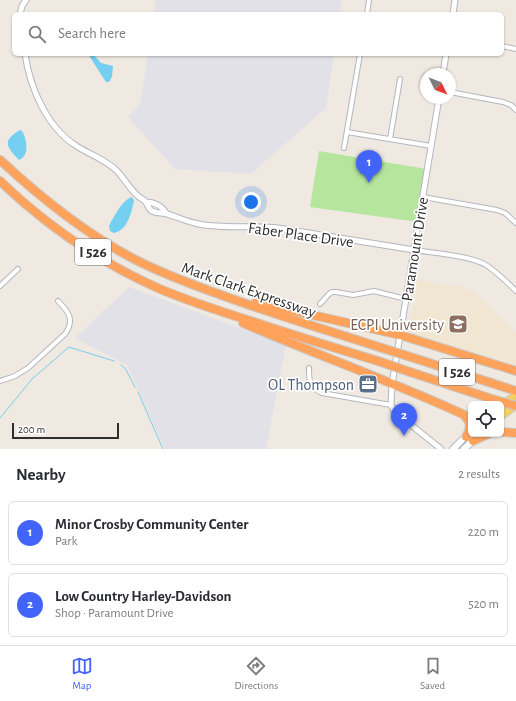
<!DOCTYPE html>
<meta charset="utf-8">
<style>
body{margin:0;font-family:"Alegreya Sans",sans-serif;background:#f2f2f3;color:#2b2b33}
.controls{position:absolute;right:12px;bottom:12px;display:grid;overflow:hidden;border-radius:6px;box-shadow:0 1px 3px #0004}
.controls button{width:36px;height:36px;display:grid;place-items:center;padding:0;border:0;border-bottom:1px solid #e1e1e2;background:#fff;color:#2b2b33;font:20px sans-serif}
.compass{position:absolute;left:420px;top:68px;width:36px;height:36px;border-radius:50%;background:#fff;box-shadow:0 1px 3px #0004;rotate:133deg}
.scale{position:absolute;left:12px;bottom:10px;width:107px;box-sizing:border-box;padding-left:4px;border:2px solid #2e2e2e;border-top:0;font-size:11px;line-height:14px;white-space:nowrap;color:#2e2e2e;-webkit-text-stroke:3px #fff;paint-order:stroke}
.you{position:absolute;left:251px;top:202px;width:14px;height:14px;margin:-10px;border:3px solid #fff;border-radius:50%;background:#1a73e8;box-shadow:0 0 0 6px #1a73e833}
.badge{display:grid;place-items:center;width:26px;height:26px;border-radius:50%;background:#4264fb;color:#fff;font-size:13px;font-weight:700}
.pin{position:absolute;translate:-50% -33px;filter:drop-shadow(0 1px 2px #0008)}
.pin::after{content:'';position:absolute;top:21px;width:14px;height:12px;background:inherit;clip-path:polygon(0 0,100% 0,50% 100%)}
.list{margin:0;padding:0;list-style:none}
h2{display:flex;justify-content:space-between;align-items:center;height:52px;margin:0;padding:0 16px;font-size:17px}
h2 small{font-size:13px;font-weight:400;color:#7c7c81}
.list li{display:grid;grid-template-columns:26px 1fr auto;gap:12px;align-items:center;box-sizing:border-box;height:64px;margin:0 8px 8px;padding:0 8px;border:1px solid #e1e1e2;border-radius:6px}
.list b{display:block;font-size:15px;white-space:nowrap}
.list p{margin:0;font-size:13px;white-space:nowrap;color:#7c7c81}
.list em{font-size:13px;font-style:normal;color:#7c7c81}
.icon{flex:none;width:22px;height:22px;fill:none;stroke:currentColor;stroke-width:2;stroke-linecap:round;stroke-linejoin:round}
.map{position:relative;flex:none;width:516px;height:449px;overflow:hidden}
.search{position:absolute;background:#fff;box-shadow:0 1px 3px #0004;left:12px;right:12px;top:12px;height:44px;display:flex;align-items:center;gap:10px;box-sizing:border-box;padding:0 14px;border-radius:6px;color:#7c7c81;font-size:15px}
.sheet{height:196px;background:#fff}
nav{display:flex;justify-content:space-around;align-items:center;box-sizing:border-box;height:56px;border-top:1px solid #e1e1e2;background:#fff;font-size:11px;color:#7c7c81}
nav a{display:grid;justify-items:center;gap:2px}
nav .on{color:#4264fb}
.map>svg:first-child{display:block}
.industrial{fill:#e3e1e8}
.education{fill:#f0e6d1}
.green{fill:#b6e59e}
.water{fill:#75cff0}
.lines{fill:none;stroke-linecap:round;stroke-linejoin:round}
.stream{stroke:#75cff0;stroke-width:1}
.minor-casing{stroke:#b4b7c1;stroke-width:6}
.tertiary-casing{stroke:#b4b7c1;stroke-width:7}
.secondary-casing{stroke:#b4b7c1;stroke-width:8}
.primary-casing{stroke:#c9c9c9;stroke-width:9}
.motorway-casing{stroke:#c9c9c9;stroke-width:10}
.minor{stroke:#fff;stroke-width:4}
.tertiary{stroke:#fff;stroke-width:5}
.secondary{stroke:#fff;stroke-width:6}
.primary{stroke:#f2d163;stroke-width:7}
.motorway{stroke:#ffa35c;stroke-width:8}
.motorway-bridge-casing{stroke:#c9c9c9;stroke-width:10;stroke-linecap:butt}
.motorway-bridge{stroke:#ffa35c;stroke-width:8}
.labels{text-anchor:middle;stroke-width:3.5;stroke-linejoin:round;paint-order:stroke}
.shield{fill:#fff;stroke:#6d6d6d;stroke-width:1}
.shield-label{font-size:15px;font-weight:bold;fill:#2e2e2e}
.street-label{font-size:16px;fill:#2e2e2e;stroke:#fff}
.education-label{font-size:16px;fill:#785e54;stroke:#fff;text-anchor:end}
.service-label{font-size:16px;fill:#4e5e75;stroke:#fff;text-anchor:end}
</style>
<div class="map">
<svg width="516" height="449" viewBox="0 0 516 449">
<rect width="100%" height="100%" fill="#efe9e1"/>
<!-- industrial -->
<path class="industrial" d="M156,0h186l-2,14h-186z
M148,54h186l-8,54 -75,66 -76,-5 -47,-52 12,-13z
M129,287l157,58 -20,104h-101l-38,-84 -52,-27z"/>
<!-- education -->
<path class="education" d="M417,280l43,7 15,6 41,40v33l-104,-30 -3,-2v-5l5,-24 2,-3 -1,-8z"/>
<!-- green -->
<path class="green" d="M319,151l108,18 -8,53 -109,-15z"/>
<!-- water -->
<path class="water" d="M88,54h5l8,9 12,3 -1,11 -3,5h-3z
M20,130l2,1c5,8 8,25 -3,29 -12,-13 -18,-19 1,-30z
M132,197l2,4c-3,12 -6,29 -20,32l-4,-2 -1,-5c4,-8 14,-27 23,-29z"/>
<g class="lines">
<!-- stream -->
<path class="stream" d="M121,365l4,3 10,19
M138,392l25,57
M0,418l32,-39 37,-32 45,14"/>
<!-- minor casing -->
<g class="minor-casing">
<path id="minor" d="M367,14l2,-14
M502,46l14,3
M450,92l53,10 8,3 5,5
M347,132l84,14
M390,139l10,-60
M344,148l16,-94
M423,197l74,13 8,3 11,10
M414,250c19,3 57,6 72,15 11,7 21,17 30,26
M0,286l18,-17
M320,304l9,-10 3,-2h4l17,3 21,-4 32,8
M309,368c0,13 0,19 13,25l69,12
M0,381l15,-5 13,-8 37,-34c10,-14 4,-22 -7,-33"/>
</g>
<!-- tertiary casing -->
<g class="tertiary-casing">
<path id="tertiary" d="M20,14l2,-8 4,-6
M453,14l2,-14
M25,54c5,33 21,72 50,91 13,9 30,14 41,25 8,8 13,18 22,26 2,2 5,3 7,5 3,3 3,8 7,10 5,3 10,1 15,3 11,3 20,8 32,10 25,5 53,1 79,4l136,22
M443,74l3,-20
M439,98l-47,286 -1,21 4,7 46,37
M146,202c8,0 16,4 20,11"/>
</g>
<!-- secondary casing -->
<g class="secondary-casing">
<path id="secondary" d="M453,449l15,-15
M464,449l11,-10"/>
</g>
<!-- primary casing -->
<g class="primary-casing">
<path id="primary" d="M501,406l15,-11
M501,416l15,-11"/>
</g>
<!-- motorway casing -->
<g class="motorway-casing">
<path id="motorway" d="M0,160c41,38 84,73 134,99 29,15 59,26 90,37 52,19 105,35 158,52
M0,181c46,44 101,82 160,108 31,13 62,23 94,33 42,14 85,27 127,40
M256,302l144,33 116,36
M243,323c76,33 154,60 228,95
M414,358l102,33
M410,372l79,26
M465,416l5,7 -1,8 -3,6
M501,432l15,1
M473,441l15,-7"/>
</g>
<!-- minor -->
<use href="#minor" class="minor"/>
<!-- tertiary -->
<use href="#tertiary" class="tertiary"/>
<!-- secondary -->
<use href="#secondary" class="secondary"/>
<!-- primary -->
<use href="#primary" class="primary"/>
<!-- motorway -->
<use href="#motorway" class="motorway"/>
<!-- motorway-bridge casing -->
<g class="motorway-bridge-casing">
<path id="motorway-bridge" d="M382,348l32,10
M381,362l29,10
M489,398l27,8"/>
</g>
<!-- motorway-bridge -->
<use href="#motorway-bridge" class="motorway-bridge"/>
</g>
<!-- icons -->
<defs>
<g id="university-square" transform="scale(1)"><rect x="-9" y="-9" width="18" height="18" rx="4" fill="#8d6e63" stroke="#fff"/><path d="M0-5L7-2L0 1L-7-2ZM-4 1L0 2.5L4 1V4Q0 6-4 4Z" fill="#fff"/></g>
<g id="office-square" transform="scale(1)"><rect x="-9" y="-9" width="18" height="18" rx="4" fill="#5c6f8a" stroke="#fff"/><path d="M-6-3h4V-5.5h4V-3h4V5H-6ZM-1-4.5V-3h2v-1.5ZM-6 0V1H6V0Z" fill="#fff"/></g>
</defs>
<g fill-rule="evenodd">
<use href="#university-square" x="458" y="324"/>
<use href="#office-square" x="368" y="384"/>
</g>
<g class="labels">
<!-- shield labels -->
<g class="shield">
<rect x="75" y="239" width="36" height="26" rx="3"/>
<rect x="439" y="359" width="36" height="26" rx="3"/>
</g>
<g class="shield-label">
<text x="93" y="257">I 526</text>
<text x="457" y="377">I 526</text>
</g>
<!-- street labels -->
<g class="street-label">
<text transform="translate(301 234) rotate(8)" y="6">Faber Place Drive</text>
<text transform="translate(414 249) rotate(-81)" y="6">Paramount Drive</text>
<text transform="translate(249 289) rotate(19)" y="6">Mark Clark Expressway</text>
</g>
<!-- education labels -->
<g class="education-label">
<text x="444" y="330">ECPI University</text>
</g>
<!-- service labels -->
<g class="service-label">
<text x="354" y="390">OL Thompson</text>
</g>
</g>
</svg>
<div class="controls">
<button><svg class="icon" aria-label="locate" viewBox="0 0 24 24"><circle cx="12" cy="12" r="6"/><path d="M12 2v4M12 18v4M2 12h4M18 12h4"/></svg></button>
</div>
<svg class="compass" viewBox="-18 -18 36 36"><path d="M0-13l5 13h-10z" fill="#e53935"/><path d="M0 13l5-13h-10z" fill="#7c7c81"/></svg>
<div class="scale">200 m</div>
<div class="you"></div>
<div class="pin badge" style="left:369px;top:183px">1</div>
<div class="pin badge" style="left:404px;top:436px">2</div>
<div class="search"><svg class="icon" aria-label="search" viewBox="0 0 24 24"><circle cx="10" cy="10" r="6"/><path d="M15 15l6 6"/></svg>Search here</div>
</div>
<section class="sheet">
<h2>Nearby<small>2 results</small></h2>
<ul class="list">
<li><span class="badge">1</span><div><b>Minor Crosby Community Center</b><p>Park</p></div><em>220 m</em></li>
<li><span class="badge">2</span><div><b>Low Country Harley-Davidson</b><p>Shop · Paramount Drive</p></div><em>520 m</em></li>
</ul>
</section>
<nav>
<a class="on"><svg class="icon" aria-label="map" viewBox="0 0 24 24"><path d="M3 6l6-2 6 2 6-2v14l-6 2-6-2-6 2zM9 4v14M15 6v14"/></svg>Map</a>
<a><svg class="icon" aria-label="directions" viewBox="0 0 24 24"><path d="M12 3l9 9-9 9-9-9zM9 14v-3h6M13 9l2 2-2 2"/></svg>Directions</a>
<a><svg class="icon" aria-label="saved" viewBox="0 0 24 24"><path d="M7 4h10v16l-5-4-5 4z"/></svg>Saved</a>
</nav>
